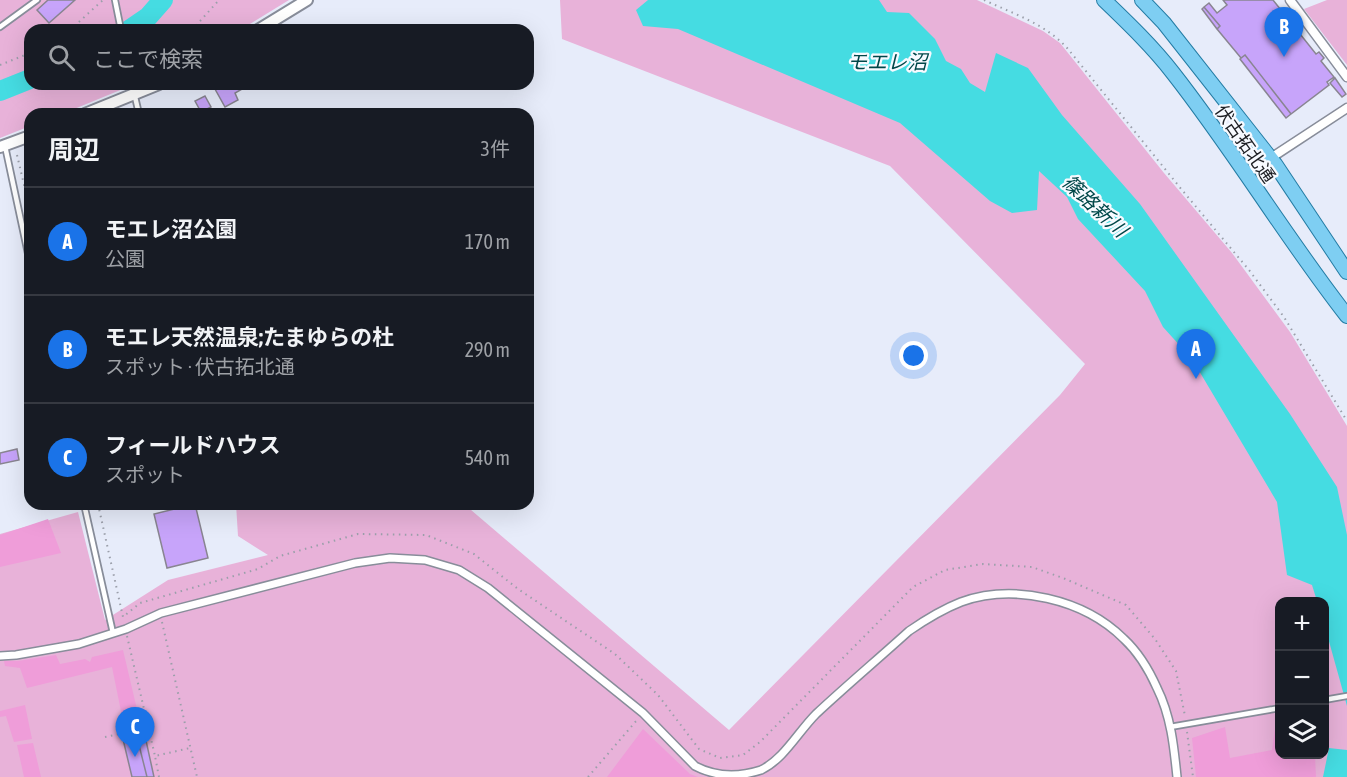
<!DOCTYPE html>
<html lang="ja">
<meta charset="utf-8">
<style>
body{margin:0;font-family:"Asap Condensed","Noto Sans JP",sans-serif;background:#20242c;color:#f1f3f6}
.controls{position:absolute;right:18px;bottom:18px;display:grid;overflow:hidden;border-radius:12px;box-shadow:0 6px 24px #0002}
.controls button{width:54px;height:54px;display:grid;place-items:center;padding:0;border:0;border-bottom:2px solid #363941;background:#171b24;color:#f1f3f6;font:30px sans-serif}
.you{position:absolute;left:914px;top:356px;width:21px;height:21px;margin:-15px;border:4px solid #fff;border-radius:50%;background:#1a73e8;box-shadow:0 0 0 9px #1a73e833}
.badge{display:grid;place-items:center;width:39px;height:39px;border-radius:50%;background:#1a73e8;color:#fff;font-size:20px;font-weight:700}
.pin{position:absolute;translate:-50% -50px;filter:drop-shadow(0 2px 3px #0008)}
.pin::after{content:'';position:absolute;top:32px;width:21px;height:18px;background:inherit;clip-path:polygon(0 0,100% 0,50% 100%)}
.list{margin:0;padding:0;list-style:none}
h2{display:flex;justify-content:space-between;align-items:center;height:78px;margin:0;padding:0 24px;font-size:26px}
h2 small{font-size:20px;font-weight:400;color:#9ea1a6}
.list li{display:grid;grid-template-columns:39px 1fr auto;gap:18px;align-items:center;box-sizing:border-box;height:108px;padding:0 24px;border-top:2px solid #363941}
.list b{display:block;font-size:22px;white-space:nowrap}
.list p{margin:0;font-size:20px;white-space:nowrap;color:#9ea1a6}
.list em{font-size:20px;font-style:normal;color:#9ea1a6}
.icon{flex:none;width:33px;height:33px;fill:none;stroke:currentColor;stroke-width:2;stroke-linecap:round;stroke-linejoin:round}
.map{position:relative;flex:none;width:1347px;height:777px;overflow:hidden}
.search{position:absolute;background:#171b24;box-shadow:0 6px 24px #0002;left:24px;top:24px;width:510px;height:66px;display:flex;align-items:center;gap:15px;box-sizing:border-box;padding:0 21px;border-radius:18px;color:#9ea1a6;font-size:22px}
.panel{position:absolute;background:#171b24;box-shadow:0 6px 24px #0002;left:24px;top:108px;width:510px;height:402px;border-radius:18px}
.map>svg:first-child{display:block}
.green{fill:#e8b2d9;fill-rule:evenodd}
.forest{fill:#ef9dd9}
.water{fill:#45dce2}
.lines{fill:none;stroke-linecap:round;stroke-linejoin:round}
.river{stroke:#45dce2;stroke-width:20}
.building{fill:#c7a4fa;stroke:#898591;stroke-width:1.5}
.service-casing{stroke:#888d9a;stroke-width:8}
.pedestrian-casing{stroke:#888d9a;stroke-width:10}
.minor-casing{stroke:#888d9a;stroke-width:11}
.tertiary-casing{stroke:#888d9a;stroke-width:14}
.primary-casing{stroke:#247ca4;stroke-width:16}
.path{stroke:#9b9faa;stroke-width:2;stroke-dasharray:1.5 4.5;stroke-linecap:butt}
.service{stroke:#fff;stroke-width:4.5}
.pedestrian{stroke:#fff;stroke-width:7}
.minor{stroke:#fff;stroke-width:8}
.tertiary{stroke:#fff;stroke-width:10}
.primary{stroke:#7ecef2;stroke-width:14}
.labels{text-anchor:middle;stroke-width:4.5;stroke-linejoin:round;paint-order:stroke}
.street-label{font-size:18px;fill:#1c1e23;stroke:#f7faff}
.water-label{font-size:20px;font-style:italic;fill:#004749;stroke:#f7faff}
</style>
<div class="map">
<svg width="1347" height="777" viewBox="0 0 1347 777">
<rect width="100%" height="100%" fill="#e7ecfa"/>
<!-- green -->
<path class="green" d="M0,0h289l-49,30h-210v54h105l-73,30h-32v12l-30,12z
M560,0h417l66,31 17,12 104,130 68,80 58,79 57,94v351h-1347v-243l78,-22 27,108 63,-40 100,-25 -30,-19 -2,-32h228l265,226 331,-335 25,-31 -195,-198 -328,-127zM1280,602h44v152h-44z
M1327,0h20v65l-43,-56z"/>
<!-- forest -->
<path class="forest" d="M48,519l13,34 -61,14v-32z
M123,650l17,72 -16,4 -12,-59 -85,21 -7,-20 -15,-2 -1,-5h14l38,-6 4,9 25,-5 5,3 2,-5z
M25,705l7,34 -18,3 -8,-26 -6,1v-6z
M1276,721h3l1,33 35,1 1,22h-120l-4,-39 33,-11 5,31 42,-8z
M643,729l47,45 8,3h-91z
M33,743l8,34h-17l-7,-32z"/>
<!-- water -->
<path class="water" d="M648,0h231l8,12 22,1 26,26 11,22 15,8 9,14 15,9 11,-39 32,15 34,47 78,89 150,210 47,73 10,48v171l-22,-79 -1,-25 -7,-1 -5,-16 -25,-10 -10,-73 -85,-143 -29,-32 -18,-36 -67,-72 -11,-22 -28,-26 -2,39 -25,3 -22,-12 -90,-78 -222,-94 -35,-3 -7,-16z
M1329,748l18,2v27h-24z"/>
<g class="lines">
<!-- river -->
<path class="river" d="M129,30l19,-13 15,-17
M0,91l30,-12"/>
</g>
<!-- building -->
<path class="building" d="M48,0h27l-26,23 -12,-13z
M1223,0h50l43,54 3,-2 5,6 -3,3 13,16 -7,5 2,3 -38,29 -46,-59 -4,3 -24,-29 3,-3 -16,-19 5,-4 8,10 10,-8z
M1204,7l16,19 -3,3 -15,-20z
M1245,55l46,59 -5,4 -46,-59z
M1335,78l11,16 -4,3 -12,-14z
M224,84h24l1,1 -14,8 3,7 -13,7 -10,-18z
M205,96l6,11 -10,5 -6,-11z
M17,449l2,11 -19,4v-11z
M195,504l13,54 -41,10 -13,-54z
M136,732l1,5 10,40h-15l-10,-42z
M145,736l9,41h-7l-10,-40z"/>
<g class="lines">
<!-- service casing -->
<g class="service-casing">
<path id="service" d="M115,0l6,30
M0,27l37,-27
M132,84l7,30
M5,146l25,117
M84,504l29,129
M1324,700l23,-4
M1170,727l110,-19"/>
</g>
<!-- pedestrian casing -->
<g class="pedestrian-casing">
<path id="pedestrian" d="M0,656l16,-1 63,-11 47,-15 35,-16 194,-50 35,-5 35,2 34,10 29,18 155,125 52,53c21,11 44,11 66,4 23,-11 37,-38 55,-56 30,-28 62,-55 93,-83 16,-11 34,-22 52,-29 53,-19 123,-3 163,37 14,13 25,31 33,49 14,28 17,59 20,89"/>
</g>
<!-- minor casing -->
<g class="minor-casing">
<path id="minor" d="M1290,0l57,77
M1245,175l102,-67"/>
</g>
<!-- tertiary casing -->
<g class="tertiary-casing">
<path id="tertiary" d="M258,30l49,-30
M85,114l74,-30
M0,147l30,-11"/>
</g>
<!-- primary casing -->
<g class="primary-casing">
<path id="primary" d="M1104,0c24,23 49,47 69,73 62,79 113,165 174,243
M1142,0l22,23 111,141 72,108"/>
</g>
<!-- path -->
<path class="path" d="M984,0c30,14 62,24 84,49l114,141 67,80 35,47 63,104
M70,30l33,-30
M192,30l27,-30
M0,65l30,-12
M17,155l13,55
M98,504l25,113 17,-14 118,-34 22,-13 78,-22 68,1 48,19 44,35 97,65 43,41 41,54 21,9 23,-3 17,-13 153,-155 32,-17 38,-6 49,3 31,11 63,27 29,34 21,32 9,45
M162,622l35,155
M127,636l28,120
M1187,732l6,45
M105,737l44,-9
M159,777l-4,-21 35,-8
M588,777l49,-57"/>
<!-- service -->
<use href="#service" class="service"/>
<!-- pedestrian -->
<use href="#pedestrian" class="pedestrian"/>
<!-- minor -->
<use href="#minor" class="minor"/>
<!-- tertiary -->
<use href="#tertiary" class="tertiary"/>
<!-- primary -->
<use href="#primary" class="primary"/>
</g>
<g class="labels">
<!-- street labels -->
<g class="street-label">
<text transform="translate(1245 144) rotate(55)" y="6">伏古拓北通</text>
</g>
<!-- water labels -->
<g class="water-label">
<text x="887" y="69">モエレ沼</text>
<text transform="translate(1095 206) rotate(43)" y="7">篠路新川</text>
</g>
</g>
</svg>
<div class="controls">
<button>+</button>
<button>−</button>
<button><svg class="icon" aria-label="layers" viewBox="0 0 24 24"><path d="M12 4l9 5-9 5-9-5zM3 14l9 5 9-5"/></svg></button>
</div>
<div class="you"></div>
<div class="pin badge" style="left:1196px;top:379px">A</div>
<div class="pin badge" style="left:1284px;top:57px">B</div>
<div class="pin badge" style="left:135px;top:757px">C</div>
<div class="search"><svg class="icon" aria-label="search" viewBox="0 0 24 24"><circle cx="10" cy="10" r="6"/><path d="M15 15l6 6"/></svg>ここで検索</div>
<section class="panel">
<h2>周辺<small>3件</small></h2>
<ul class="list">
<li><span class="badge">A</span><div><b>モエレ沼公園</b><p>公園</p></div><em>170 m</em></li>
<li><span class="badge">B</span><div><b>モエレ天然温泉;たまゆらの杜</b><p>スポット · 伏古拓北通</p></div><em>290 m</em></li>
<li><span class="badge">C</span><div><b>フィールドハウス</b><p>スポット</p></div><em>540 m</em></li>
</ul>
</section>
</div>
